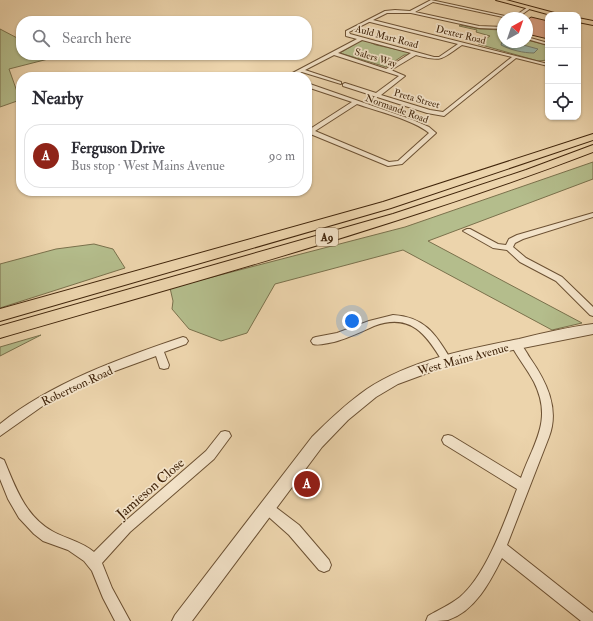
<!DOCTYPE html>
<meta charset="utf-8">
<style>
body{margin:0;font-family:"IM FELL Double Pica",serif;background:#f2f2f3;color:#2b2b33}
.controls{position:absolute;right:12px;top:12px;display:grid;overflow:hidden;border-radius:8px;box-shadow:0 1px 3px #0004}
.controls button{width:36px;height:36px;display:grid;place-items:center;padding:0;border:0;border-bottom:1px solid #e1e1e2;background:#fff;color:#2b2b33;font:20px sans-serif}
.compass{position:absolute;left:497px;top:12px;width:36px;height:36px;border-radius:50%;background:#fff;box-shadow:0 1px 3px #0004;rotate:40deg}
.you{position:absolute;left:352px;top:321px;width:14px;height:14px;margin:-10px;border:3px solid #fff;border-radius:50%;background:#1a73e8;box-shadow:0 0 0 6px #1a73e833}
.badge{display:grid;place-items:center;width:26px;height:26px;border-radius:50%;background:#8f2418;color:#fff;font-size:13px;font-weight:700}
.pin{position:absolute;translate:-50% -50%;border:2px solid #fff;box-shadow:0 1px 4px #0006}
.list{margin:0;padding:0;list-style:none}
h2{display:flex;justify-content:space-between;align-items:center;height:52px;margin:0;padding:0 16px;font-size:17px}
h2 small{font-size:13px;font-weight:400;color:#7c7c81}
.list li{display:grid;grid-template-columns:26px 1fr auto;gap:12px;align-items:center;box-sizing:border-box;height:64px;margin:0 8px 8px;padding:0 8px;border:1px solid #e1e1e2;border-radius:16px}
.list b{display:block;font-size:15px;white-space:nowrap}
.list p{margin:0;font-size:13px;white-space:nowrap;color:#7c7c81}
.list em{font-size:13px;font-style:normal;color:#7c7c81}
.icon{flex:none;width:22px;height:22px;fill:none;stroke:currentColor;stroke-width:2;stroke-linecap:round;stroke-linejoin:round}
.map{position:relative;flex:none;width:593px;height:621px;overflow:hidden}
.search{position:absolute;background:#fff;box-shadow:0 1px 3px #0004;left:16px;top:16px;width:296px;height:44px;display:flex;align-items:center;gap:10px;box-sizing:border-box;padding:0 14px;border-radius:16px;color:#7c7c81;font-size:15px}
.panel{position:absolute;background:#fff;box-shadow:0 1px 3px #0004;left:16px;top:72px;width:296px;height:124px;border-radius:16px}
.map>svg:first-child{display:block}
.green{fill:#b4bd8c;stroke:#7a714c}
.water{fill:#99b8ac;stroke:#767d6c}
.building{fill:#dba185;stroke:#41250b}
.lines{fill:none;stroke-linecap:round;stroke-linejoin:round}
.minor-casing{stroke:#6c5133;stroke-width:2}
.tertiary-casing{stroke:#6c5133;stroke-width:2}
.trunk-casing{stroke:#41250b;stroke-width:2}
.minor{fill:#f3e3c9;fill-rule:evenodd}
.tertiary{fill:#f3e3c9;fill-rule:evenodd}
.trunk{fill:#ecd4ac;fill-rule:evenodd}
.labels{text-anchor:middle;stroke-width:3.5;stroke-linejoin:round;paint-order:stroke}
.far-street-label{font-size:10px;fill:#41250b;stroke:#f3e3c9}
.shield{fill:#f3e3c9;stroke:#765e44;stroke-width:1}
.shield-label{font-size:11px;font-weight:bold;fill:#41250b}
.street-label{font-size:12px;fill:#41250b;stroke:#f3e3c9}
.near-street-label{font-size:14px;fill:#41250b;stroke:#f3e3c9}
</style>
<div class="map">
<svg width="593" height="621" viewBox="0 0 593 621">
<rect width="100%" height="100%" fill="#ecd4ac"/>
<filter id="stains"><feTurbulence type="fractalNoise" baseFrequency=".005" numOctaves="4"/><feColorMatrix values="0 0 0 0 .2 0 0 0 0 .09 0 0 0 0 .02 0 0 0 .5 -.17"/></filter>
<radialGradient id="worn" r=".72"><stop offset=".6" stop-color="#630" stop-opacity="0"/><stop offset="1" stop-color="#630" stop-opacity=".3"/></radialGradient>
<!-- green -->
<path class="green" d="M460,25l20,4 22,1 1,12h24v-2l19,5 2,1v14l-10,1 -60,-17 12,-8 -14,-4 1,-2 -18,-4z
M0,29l21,11v15h30l5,2 -47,12 11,31 -20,7z
M365,40l11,5 33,7v3h-5l-18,12 -46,-14 20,-12z
M593,162v17l-165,62 154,82 -30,7 -149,-80 -128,34 -28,49 -26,8 -32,-12 -17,-20 1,-8 -3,-13 235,-61z
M94,244l19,5 12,19 -125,40v-44l56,-15z
M41,335l-41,21v-9z"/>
<!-- water -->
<path class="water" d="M502,42h10l26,7 -4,4c-11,0 -23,-3 -33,-8z"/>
<!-- building -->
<path class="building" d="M531,17l17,4v18l-21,-5v-14z"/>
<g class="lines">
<!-- minor casing -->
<g class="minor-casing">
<path id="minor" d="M431,0l74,16 -2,1 -70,-15 -18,10 64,14 24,1v2l-24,-1 -68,-15h-24l-14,7 175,44v2l-32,-8 -72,58 -17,-3 -84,-27v-2l2,-1 31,10 23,-17 -65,-21 -29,15 36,12v2l-39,-12 -10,5h-7l72,-38 -11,-3v-5l39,-20 10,-1 15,1zM369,22h1l88,22 -19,13h-5l-84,-23 -1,-2zM362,40l49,13 -25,16 -48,-16zM462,45l50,12 -69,55 -13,-2 -49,-15 24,-19 -14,-6 25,-15c27,7 24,5 46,-10z
M528,7l3,1 -14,10h-5z
M527,37l21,6v2l-21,-6z
M578,49l2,1v3l-2,1z
M307,83l106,37 16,7 7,6 -34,31 -14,2 -80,-33 -1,-5 3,1 42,-27 -45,-15zM357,104c20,7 57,16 72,29l-31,28 -9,1 -74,-31z
M593,213v4l-70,22 -8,4 -2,4 13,11 36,19 31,30v9l-3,-1 -34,-34 -36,-19 -13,-12 -14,-2 -30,-17 4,-2h3l28,15 8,1 3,-6 8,-4z
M393,315c31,2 42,18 57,43l2,3 -2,3 -3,1 -3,-1c-17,-29 -33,-52 -70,-38 -13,6 -26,12 -40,16 -7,1 -15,4 -21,2l-2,-3 2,-3 3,-1 21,-4 32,-12z
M183,337l3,1 2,3 -2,3 -22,8 5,13 -1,3 -4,1 -4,-1 -4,-12 -41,15 -49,21 -22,13 -44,31v-12c51,-41 121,-66 183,-87z
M516,341c6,2 10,11 14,17 16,23 30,50 19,79l-42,108 86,68v8h-12l-79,-63c-12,24 -27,53 -54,62 -6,1 -16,1 -22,1l2,-5c10,-6 22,-11 32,-19 26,-22 45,-76 57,-108l-73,-45 -2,-4 2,-4 4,-1 4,1 69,42c13,-36 32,-58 13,-96 -7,-13 -16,-24 -23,-37l2,-3z
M225,431l4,1 2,4 -17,23 -84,73 -28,31 10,25 18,33h-15l-12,-23 -11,-27 -8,-10 -16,-11 -25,-9 -9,-7 -15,-16 -11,-19 -8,-20v-21l4,2c11,26 21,56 48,71 14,8 29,10 42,21l28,-28 84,-73 15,-19z
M266,501l4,2 29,22 30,35 2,5 -2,5 -5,2 -5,-2 -30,-35 -27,-24 -2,-4 2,-4z"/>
</g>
<!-- tertiary casing -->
<g class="tertiary-casing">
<path id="tertiary" d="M593,324v10l-95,19 -54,14 -46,17 -22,13 -28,23 -26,27 -130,174h-20l3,-6 137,-178c17,-17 35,-34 55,-48 44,-29 100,-40 152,-50 24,-6 49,-12 74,-15z"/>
</g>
<!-- trunk casing -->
<g class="trunk-casing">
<path id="trunk" d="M496,0h10l56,15h-11z
M578,18l15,3v4l-15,-3z
M593,134v6l-202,68 -391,113v-12l383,-107z
M593,145v7c-193,74 -394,128 -593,186v-12l393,-112 133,-44z"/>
</g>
<!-- minor -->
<use href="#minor" class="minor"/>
<!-- tertiary -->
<use href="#tertiary" class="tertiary"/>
<!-- trunk -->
<use href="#trunk" class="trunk"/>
</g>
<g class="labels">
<!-- far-street labels -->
<g class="far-street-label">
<text transform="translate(461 34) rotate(14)" y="4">Dexter Road</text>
<text transform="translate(387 36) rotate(15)" y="4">Auld Mart Road</text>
<text transform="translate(376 57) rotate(17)" y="4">Salers Way</text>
<text transform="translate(417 98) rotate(16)" y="4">Preta Street</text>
<text transform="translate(397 108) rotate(20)" y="4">Normande Road</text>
</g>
<!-- shield labels -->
<rect class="shield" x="316" y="228" width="22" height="18" rx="3"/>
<g class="shield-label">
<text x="327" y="241">A9</text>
</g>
<!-- street labels -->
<g class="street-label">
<text transform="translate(463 359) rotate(-15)" y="4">West Mains Avenue</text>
<text transform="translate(77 386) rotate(-25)" y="4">Robertson Road</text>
</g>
<!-- near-street labels -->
<g class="near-street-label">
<text transform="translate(150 488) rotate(-41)" y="5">Jamieson Close</text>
</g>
</g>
<rect width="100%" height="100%" filter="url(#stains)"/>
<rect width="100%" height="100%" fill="url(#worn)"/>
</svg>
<div class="controls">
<button>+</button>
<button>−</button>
<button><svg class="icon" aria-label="locate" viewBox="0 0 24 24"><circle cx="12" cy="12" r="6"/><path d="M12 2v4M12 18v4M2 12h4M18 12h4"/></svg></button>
</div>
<svg class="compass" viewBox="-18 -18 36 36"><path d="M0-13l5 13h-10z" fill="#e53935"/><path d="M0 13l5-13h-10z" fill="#7c7c81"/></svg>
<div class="you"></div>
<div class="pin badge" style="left:307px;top:484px">A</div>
<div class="search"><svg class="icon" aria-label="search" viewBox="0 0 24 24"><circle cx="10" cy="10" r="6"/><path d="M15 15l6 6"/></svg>Search here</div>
<section class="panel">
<h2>Nearby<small></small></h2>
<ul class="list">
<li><span class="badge">A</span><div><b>Ferguson Drive</b><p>Bus stop · West Mains Avenue</p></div><em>90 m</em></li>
</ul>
</section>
</div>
